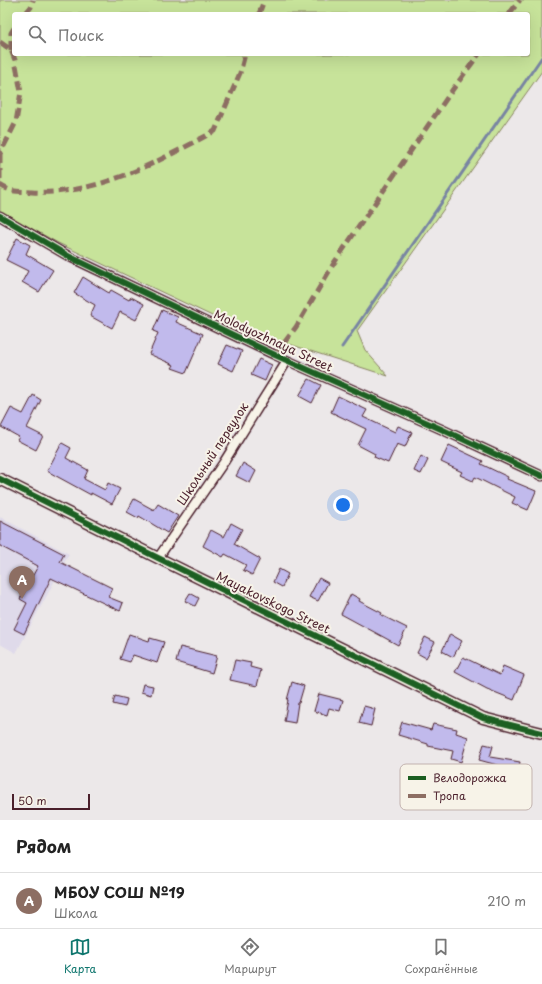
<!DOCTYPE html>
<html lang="ru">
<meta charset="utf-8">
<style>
body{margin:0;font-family:"Playpen Sans",sans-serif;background:#f6f6f6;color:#222}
.scale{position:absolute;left:12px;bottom:10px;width:78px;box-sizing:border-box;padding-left:4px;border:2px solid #4a1f2b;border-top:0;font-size:11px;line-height:14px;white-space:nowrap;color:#4a1f2b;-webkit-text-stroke:3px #f7f3e8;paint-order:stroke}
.you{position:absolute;left:343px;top:505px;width:14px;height:14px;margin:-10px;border:3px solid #fff;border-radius:50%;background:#1a73e8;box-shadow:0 0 0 6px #1a73e833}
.badge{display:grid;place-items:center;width:26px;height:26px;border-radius:50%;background:#0f766e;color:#fff;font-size:13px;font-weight:700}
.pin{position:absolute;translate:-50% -33px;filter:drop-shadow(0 1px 2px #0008)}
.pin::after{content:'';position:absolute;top:21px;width:14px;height:12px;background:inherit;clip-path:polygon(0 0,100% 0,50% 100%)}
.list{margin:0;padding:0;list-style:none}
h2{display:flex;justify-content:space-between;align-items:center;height:52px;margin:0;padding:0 16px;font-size:17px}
h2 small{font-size:13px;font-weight:400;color:#767676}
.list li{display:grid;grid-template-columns:26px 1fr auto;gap:12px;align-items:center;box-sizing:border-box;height:56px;padding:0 16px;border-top:1px solid #e0e0e0}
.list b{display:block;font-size:15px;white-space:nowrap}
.list p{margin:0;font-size:13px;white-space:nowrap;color:#767676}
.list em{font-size:13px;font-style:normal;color:#767676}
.icon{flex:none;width:22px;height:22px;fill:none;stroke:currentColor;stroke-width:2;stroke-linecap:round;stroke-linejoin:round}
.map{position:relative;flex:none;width:542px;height:820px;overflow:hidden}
.search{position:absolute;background:#fff;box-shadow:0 4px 16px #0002;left:12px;right:12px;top:12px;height:44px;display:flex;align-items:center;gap:10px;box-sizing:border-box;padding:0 14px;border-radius:4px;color:#767676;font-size:15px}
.sheet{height:108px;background:#fff}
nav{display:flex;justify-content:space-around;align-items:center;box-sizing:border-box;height:56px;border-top:1px solid #e0e0e0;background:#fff;font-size:11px;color:#767676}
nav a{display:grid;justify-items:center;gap:2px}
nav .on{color:#0f766e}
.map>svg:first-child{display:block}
.built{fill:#dfdaea}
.green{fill:#c7e39a;stroke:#888162;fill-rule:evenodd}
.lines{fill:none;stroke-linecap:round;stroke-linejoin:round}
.stream{stroke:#7884a2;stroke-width:3}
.building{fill:#c1baec;stroke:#4a1f2b}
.minor-casing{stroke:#4a1f2b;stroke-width:11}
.tertiary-casing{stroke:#4a1f2b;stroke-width:13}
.minor{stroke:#f7f3e8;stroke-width:8}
.tertiary{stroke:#f7f3e8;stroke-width:10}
.quiet{stroke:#8d6e63;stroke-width:5;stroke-dasharray:10 5;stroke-linecap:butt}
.cycleway-casing{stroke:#f7f3e8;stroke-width:8}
.cycleway{stroke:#1b5e20;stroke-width:6}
.labels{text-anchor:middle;stroke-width:4;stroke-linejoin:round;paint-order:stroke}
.street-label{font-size:12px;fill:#4a1f2b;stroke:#f7f3e8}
.key{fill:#f7f3e8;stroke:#c3b3af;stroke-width:1}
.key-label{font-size:11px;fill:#4a1f2b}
</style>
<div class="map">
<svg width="542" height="820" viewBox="0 0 542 820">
<rect width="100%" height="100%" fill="#ece8e9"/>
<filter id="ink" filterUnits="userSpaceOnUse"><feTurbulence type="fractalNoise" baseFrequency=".025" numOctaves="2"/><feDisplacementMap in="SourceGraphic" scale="8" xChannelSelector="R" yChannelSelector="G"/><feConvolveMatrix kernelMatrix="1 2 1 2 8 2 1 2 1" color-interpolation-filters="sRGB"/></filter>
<g filter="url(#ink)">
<!-- built -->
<path class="built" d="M0,517l69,37 -53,99 -16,-9z"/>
<!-- green -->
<path class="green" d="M0,0h542v71l-185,260 8,19 23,26 -96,-31 -25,-3 -209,-99 -58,-32zM14,14h514v40h-514z"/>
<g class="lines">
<!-- stream -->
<path class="stream" d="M342,347l200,-290"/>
</g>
<!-- building -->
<path class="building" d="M17,238l13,7 -4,9 27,16 -14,22 -17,-10 6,-11 -22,-11z
M83,277l26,16 2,-3 18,10 2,-3 13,7 -8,16 -16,-8 -8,16 -22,-12 5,-11 -21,-12z
M162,310l16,7 -2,5 27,12 -17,39 -14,-5 2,-3 -25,-11 9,-21 -5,-2z
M227,345l15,6 -9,20 -15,-7z
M259,359l13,6 -7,16 -14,-6z
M309,379l12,6 -9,18 -13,-7z
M33,395l8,5 -14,28 16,8 -7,14 -19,-10 2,-3 -18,-10 10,-19 12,6z
M338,396l29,14 -4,7 32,15 3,-6 14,6 -7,15 -8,-3 -9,19 -14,-6 1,-3 -17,-9 8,-16 -35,-17z
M62,443l9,5 -5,10 22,12 -4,9 21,11 3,-7 12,6 -8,15 -21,-11v2l-44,-24z
M449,445l34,16 -2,3 27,13 -1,2 29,12 -8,19 -16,-7 3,-6 -40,-20 -2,4 -13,-6 2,-3 -21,-10z
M421,456l7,4 -7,14 -7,-3z
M243,463l13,8 -6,12 -14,-7z
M134,499l20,11 4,-6 20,12 -11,17 -28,-17 -1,2 -11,-6z
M0,521l64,33 -4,8 52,26 -4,9 15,6 -3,8 -69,-33 -27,56 -10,-5 13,-26 -7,-4 18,-33 -38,-20z
M231,523l11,6 -8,15 26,15 -8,16 -9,-5 3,-5 -21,-11 -2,3 -20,-11 8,-16 13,7z
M279,569l9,5 -6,13 -9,-5z
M319,578l9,5 -10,18 -9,-4z
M190,593l9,5 -4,8 -10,-5z
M351,594l9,5 -1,2 23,12 -1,2 26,13 -9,17 -57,-31z
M129,634l20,7 1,-3 14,4 -7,21 -24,-8 -3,7 -10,-3z
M450,634l12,7 -9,16 -11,-6z
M425,637l10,5 -9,16 -9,-5z
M180,647l37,9 -5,17 -36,-11z
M463,657l37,18 3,-9 21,9 -10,25 -27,-11 -32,-17z
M235,660l16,3 -1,4 11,3 -4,16 -27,-6z
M292,682l12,4 -5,17h-1l-3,20 -11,-2 4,-21h-1z
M143,684l10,2 -2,9 -10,-3z
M319,694l24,6 -3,11 -11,-3 -2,7 -13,-4z
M115,696l12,3 -2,8 -12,-3z
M364,706l11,3 -4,17 -12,-3z
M402,722l29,8 2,-6 24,5 -1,4 12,4 -7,25 -10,-3 2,-8 -25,-5v-2l-30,-9z
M484,744l9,2 -3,11 30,5 -4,23 -17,-3 2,-16 -22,-6z"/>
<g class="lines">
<!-- minor casing -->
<g class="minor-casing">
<path id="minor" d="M0,216l70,41 205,98 166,74 101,47
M158,558l66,-96 63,-101"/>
</g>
<!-- tertiary casing -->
<g class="tertiary-casing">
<path id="tertiary" d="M0,479l158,79 325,160 59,15"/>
</g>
<!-- minor -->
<use href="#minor" class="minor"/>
<!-- tertiary -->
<use href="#tertiary" class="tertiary"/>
<!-- quiet -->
<path class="quiet" d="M25,14l6,-7 2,-7
M259,14l5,-14
M509,14l11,-14
M0,42l11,8 4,10 6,32 -5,30 -16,32
M11,50v-17l3,-5
M0,154v31c12,8 18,6 32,7 66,4 127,-31 183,-61l25,-58 5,-19
M275,355l21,-28 38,-64 119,-174 26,-35"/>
<!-- cycleway casing -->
<g class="cycleway-casing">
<path id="cycleway" d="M0,216l70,41 205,98 166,74 101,47
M0,479l158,79 325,160 59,15"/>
</g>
<!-- cycleway -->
<use href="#cycleway" class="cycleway"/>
</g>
</g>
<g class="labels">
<!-- street labels -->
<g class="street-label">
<text transform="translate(273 341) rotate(25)" y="4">Molodyozhnaya Street</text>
<text transform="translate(213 454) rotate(-57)" y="4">Школьный переулок</text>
<text transform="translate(273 603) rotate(26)" y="4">Mayakovskogo Street</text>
</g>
</g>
<!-- legend -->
<rect x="400" y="764" width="132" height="46" rx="6" class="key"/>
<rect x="408" y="776" width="18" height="4" fill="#1b5e20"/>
<rect x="408" y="794" width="18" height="4" fill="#8d6e63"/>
<g class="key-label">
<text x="433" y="782">Велодорожка</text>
<text x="433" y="800">Тропа</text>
</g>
</svg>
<div class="scale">50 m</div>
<div class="you"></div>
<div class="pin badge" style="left:22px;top:599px;background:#8d6e63">A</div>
<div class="search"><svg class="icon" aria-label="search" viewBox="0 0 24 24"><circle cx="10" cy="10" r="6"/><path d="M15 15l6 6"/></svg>Поиск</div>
</div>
<section class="sheet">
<h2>Рядом<small></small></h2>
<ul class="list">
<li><span class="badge" style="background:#8d6e63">A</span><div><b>МБОУ СОШ №19</b><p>Школа</p></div><em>210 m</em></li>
</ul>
</section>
<nav>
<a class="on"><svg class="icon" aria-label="map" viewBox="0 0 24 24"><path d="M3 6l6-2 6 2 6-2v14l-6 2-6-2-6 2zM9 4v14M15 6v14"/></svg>Карта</a>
<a><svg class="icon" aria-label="directions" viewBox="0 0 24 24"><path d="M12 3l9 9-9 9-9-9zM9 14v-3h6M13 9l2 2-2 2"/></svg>Маршрут</a>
<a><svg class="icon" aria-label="saved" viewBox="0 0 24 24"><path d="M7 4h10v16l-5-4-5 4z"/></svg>Сохранённые</a>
</nav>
